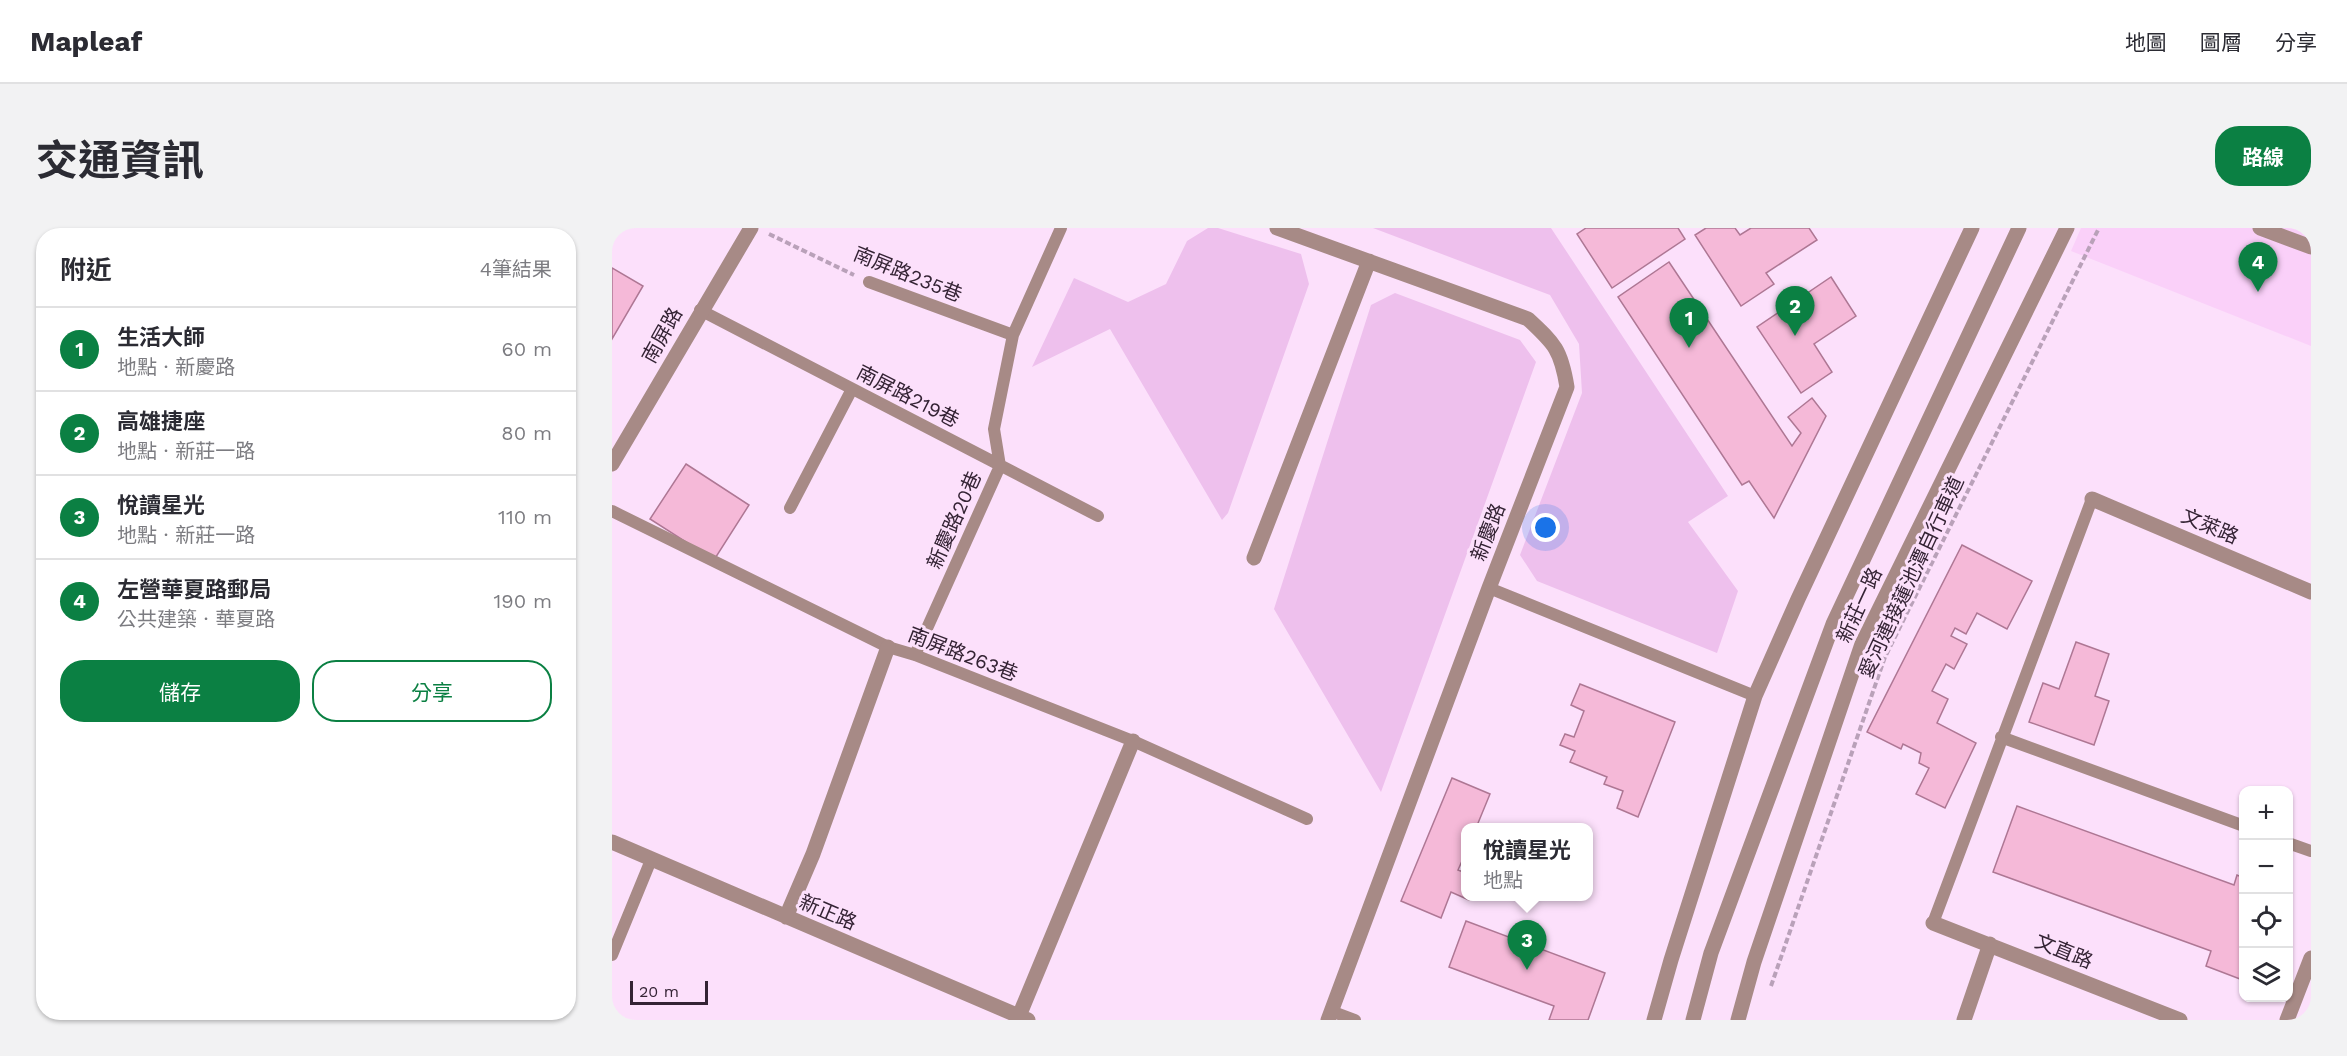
<!DOCTYPE html>
<html lang="zh-TW">
<meta charset="utf-8">
<style>
body{margin:0;font-family:"Work Sans","Noto Sans TC",sans-serif;background:#f2f2f3;color:#2b2b33}
.controls{position:absolute;right:18px;bottom:18px;display:grid;overflow:hidden;border-radius:12px;box-shadow:0 2px 4px #0004}
.controls button{width:54px;height:54px;display:grid;place-items:center;padding:0;border:0;border-bottom:2px solid #e1e1e2;background:#fff;color:#2b2b33;font:30px sans-serif}
.scale{position:absolute;left:18px;bottom:15px;width:78px;box-sizing:border-box;padding-left:6px;border:3px solid #342334;border-top:0;font-size:16px;line-height:21px;white-space:nowrap;color:#342334;-webkit-text-stroke:4px #fce0fb;paint-order:stroke}
.you{position:absolute;left:934px;top:300px;width:21px;height:21px;margin:-15px;border:4px solid #fff;border-radius:50%;background:#1a73e8;box-shadow:0 0 0 9px #1a73e833}
.badge{display:grid;place-items:center;width:39px;height:39px;border-radius:50%;background:#0b8043;color:#fff;font-size:20px;font-weight:700}
.pin{position:absolute;translate:-50% -50px;filter:drop-shadow(0 2px 3px #0008)}
.pin::after{content:'';position:absolute;top:32px;width:21px;height:18px;background:inherit;clip-path:polygon(0 0,100% 0,50% 100%)}
.popup{position:absolute;left:849px;top:595px;width:132px;height:78px;box-sizing:border-box;display:grid;place-content:center;border-radius:12px;background:#fff;filter:drop-shadow(0 2px 4px #0005);font-size:20px;white-space:nowrap;color:#7c7c81}
.popup b{font-size:22px;color:#2b2b33}
.popup::after{content:'';position:absolute;left:50%;top:100%;margin-left:-12px;border:12px solid transparent;border-top-color:#fff}
.list{margin:0;padding:0;list-style:none}
h2{display:flex;justify-content:space-between;align-items:center;height:78px;margin:0;padding:0 24px;font-size:26px}
h2 small{font-size:20px;font-weight:400;color:#7c7c81}
.list li{display:grid;grid-template-columns:39px 1fr auto;gap:18px;align-items:center;box-sizing:border-box;height:84px;padding:0 24px;border-top:2px solid #e1e1e2}
.list b{display:block;font-size:22px;white-space:nowrap}
.list p{margin:0;font-size:20px;white-space:nowrap;color:#7c7c81}
.list em{font-size:20px;font-style:normal;color:#7c7c81}
.actions{display:flex;gap:12px;padding:18px 24px}
.actions a{flex:1;padding:14px 0;border:2px solid #0b8043;border-radius:24px;text-align:center;font-size:21px;color:#0b8043}
.actions .main{background:#0b8043;color:#fff}
.icon{flex:none;width:33px;height:33px;fill:none;stroke:currentColor;stroke-width:2;stroke-linecap:round;stroke-linejoin:round}
.map{position:relative;flex:none;width:1699px;height:792px;overflow:hidden;border-radius:24px}
header{display:flex;align-items:center;gap:36px;box-sizing:border-box;height:84px;padding:0 30px;background:#fff;border-bottom:2px solid #e1e1e2}
header strong{font-size:28px}
nav{display:flex;gap:33px;margin-inline-start:auto;font-size:21px}
.intro{display:flex;align-items:center;justify-content:space-between;box-sizing:border-box;height:144px;padding:0 36px}
h1{margin:0;font-size:42px}
.button{padding:15px 27px;border-radius:24px;background:#0b8043;color:#fff;font-size:21px;font-weight:700}
main{display:flex;gap:36px;padding:0 36px}
aside{flex:1;background:#fff;border-radius:24px;box-shadow:0 2px 4px #0004}
.map>svg:first-child{display:block}
.built{fill:#fad0f9}
.green{fill:#eec0ed}
.building{fill:#f5b9d8;stroke:#ae7794;stroke-width:1.5}
.lines{fill:none;stroke-linecap:round;stroke-linejoin:round}
.path{stroke:#b9a1b9;stroke-width:4;stroke-dasharray:6 3;stroke-linecap:butt}
.service{stroke:#a78a86;stroke-width:12}
.minor{stroke:#a78a86;stroke-width:15}
.tertiary{stroke:#a78a86;stroke-width:15}
.labels{text-anchor:middle;stroke-width:6;stroke-linejoin:round;paint-order:stroke}
.street-label{font-size:20px;fill:#342334;stroke:#fce0fb}
</style>
<header>
<strong>Mapleaf</strong>
<nav><a>地圖</a><a>圖層</a><a>分享</a></nav>
</header>
<div class="intro"><h1>交通資訊</h1><a class="button">路線</a></div>
<main>
<aside>
<h2>附近<small>4筆結果</small></h2>
<ul class="list">
<li><span class="badge">1</span><div><b>生活大師</b><p>地點 · 新慶路</p></div><em>60 m</em></li>
<li><span class="badge">2</span><div><b>高雄捷座</b><p>地點 · 新莊一路</p></div><em>80 m</em></li>
<li><span class="badge">3</span><div><b>悅讀星光</b><p>地點 · 新莊一路</p></div><em>110 m</em></li>
<li><span class="badge">4</span><div><b>左營華夏路郵局</b><p>公共建築 · 華夏路</p></div><em>190 m</em></li>
</ul>
<div class="actions"><a class="main">儲存</a><a>分享</a></div>
</aside>
<div class="map">
<svg width="1699" height="792" viewBox="0 0 1699 792">
<rect width="100%" height="100%" fill="#fce0fb"/>
<!-- built -->
<path class="built" d="M1469,0h230v118l-240,-95z"/>
<!-- green -->
<path class="green" d="M596,0h10l83,26 8,30 -81,229 -6,7 -112,-191 -78,38 42,-89 54,24 38,-18 21,-43z
M761,0h178l177,268 -40,26 50,69 -21,62 -180,-72 -17,-26 62,-162 -3,-49 -29,-49z
M783,65l125,47 16,22 -155,430 -107,-183 97,-304z"/>
<!-- building -->
<path class="building" d="M974,0h92l7,11 -73,49 -35,-54z
M1094,0h29l5,7 11,-7h58l8,12 -51,33 8,11 -33,22 -46,-71z
M1057,34l123,184 9,-13 -13,-16 24,-19 14,18 -52,102 -25,-37 -7,4 -124,-188z
M0,40l31,18 -31,53z
M1219,49l25,39 -42,28 18,28 -31,21 -44,-66z
M74,236l63,41 -35,55 -64,-41z
M1350,317l70,36 -25,48 -30,-16 -11,21 -11,-6 -4,8 16,8 -13,25 -8,-5 -14,27 16,8 -11,24 39,20 -31,65 -29,-14 13,-26 -10,-5 2,-10 -18,-9 -2,5 -34,-17z
M1464,414l33,12 -14,42 14,5 -15,44 -65,-23 14,-39 16,6z
M968,456l95,38 -37,95 -21,-9 6,-17 -19,-7 3,-7 -37,-15 5,-11 -15,-6 5,-11 9,3 10,-26 -13,-6z
M840,550l38,16 -14,34h-10v24l-8,18 8,3v23h5l-2,4 -18,-8 -10,26 -40,-17z
M1405,578l217,79 3,-10 7,3v91l-4,10 -34,-13 5,-15 -218,-79z
M854,693l139,52 -17,47h-39l5,-14 -105,-39z"/>
<g class="lines">
<!-- path -->
<path class="path" d="M157,6l85,41
M1159,758l114,-329 214,-429"/>
<!-- service -->
<path class="service" d="M257,54l144,53
M88,82l398,206
M178,280l62,-119
M0,283l276,136 27,8 218,86 174,78
M877,360l266,108
M303,427l85,-189 -6,-37 19,-94 48,-107
M1389,509l243,89
M1676,615l23,8
M1321,695l159,-424
M0,727l39,-95
M719,783l24,9"/>
<!-- minor -->
<path class="minor" d="M665,0l251,91c27,25 33,31 39,68l-78,201 -161,432
M0,236l139,-236
M1480,271l219,93
M642,330l115,-297
M0,614l416,178
M174,689l27,-63 75,-207
M1321,695l247,97
M407,788l114,-275
M1042,792l17,-60 84,-264 43,-97 174,-371
M1126,792l16,-58 108,-318 205,-416
M1352,792l26,-76
M1675,792l24,-62"/>
<!-- tertiary -->
<path class="tertiary" d="M1648,0l51,19
M1081,792l18,-67 122,-329 186,-396"/>
</g>
<g class="labels">
<!-- street labels -->
<g class="street-label">
<text transform="translate(296 46) rotate(22)" y="7">南屏路235巷</text>
<text transform="translate(50 107) rotate(-61)" y="7">南屏路</text>
<text transform="translate(296 168) rotate(27)" y="7">南屏路219巷</text>
<text transform="translate(342 292) rotate(-66)" y="7">新慶路20巷</text>
<text transform="translate(1598 298) rotate(23)" y="7">文萊路</text>
<text transform="translate(876 304) rotate(-69)" y="7">新慶路</text>
<text transform="translate(1299 349) rotate(-65)" y="7">愛河連接蓮池潭自行車道</text>
<text transform="translate(1247 377) rotate(-65)" y="7">新莊一路</text>
<text transform="translate(351 426) rotate(21)" y="7">南屏路263巷</text>
<text transform="translate(216 684) rotate(23)" y="7">新正路</text>
<text transform="translate(1452 723) rotate(22)" y="7">文直路</text>
</g>
</g>
</svg>
<div class="controls">
<button>+</button>
<button>−</button>
<button><svg class="icon" aria-label="locate" viewBox="0 0 24 24"><circle cx="12" cy="12" r="6"/><path d="M12 2v4M12 18v4M2 12h4M18 12h4"/></svg></button>
<button><svg class="icon" aria-label="layers" viewBox="0 0 24 24"><path d="M12 4l9 5-9 5-9-5zM3 14l9 5 9-5"/></svg></button>
</div>
<div class="scale">20 m</div>
<div class="you"></div>
<div class="pin badge" style="left:1077px;top:120px">1</div>
<div class="pin badge" style="left:1183px;top:108px">2</div>
<div class="pin badge" style="left:915px;top:742px">3</div>
<div class="popup"><b>悅讀星光</b>地點</div>
<div class="pin badge" style="left:1646px;top:64px">4</div>
</div>
</main>
